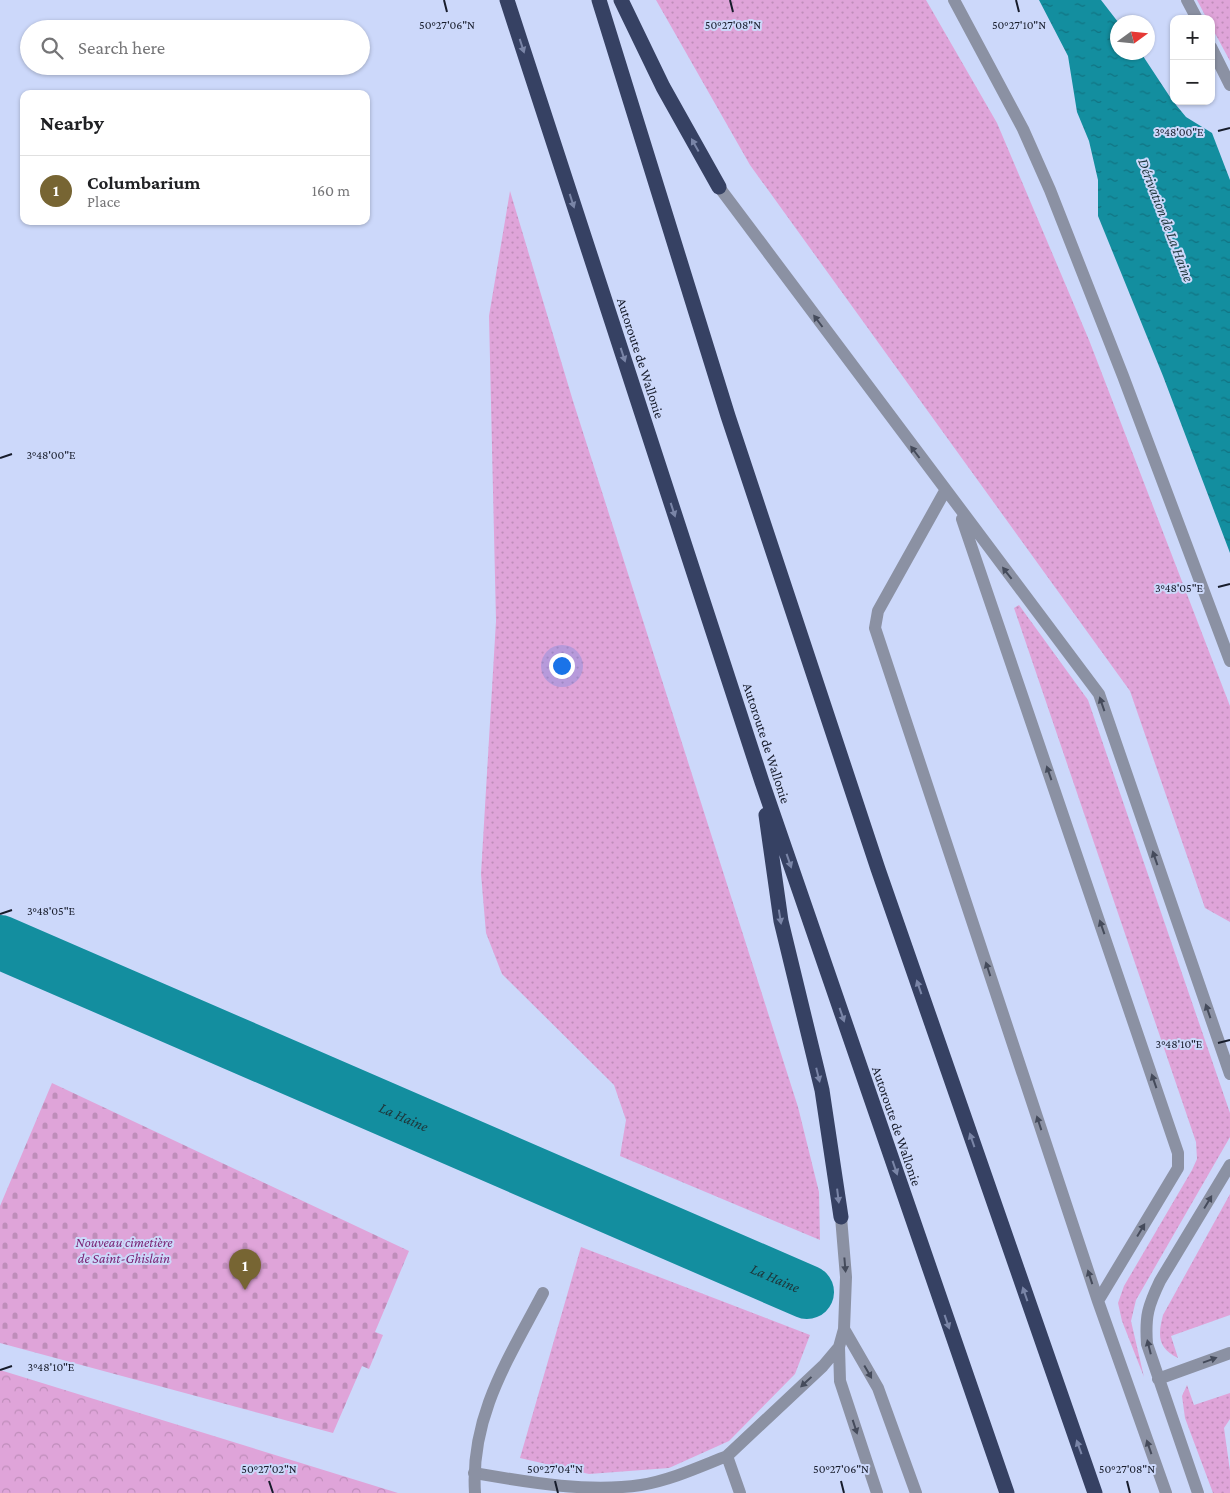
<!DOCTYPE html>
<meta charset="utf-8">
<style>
body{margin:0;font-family:"Crimson Pro",serif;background:#f6f6f6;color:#202124}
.controls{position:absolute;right:15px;top:15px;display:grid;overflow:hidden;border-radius:10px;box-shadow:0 1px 4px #0004}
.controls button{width:45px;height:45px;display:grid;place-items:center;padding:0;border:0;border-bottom:1px solid #e0e0e0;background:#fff;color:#202124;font:25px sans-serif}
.compass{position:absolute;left:1110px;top:15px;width:45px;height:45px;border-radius:50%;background:#fff;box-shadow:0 1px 4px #0004;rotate:75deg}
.you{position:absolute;left:561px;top:665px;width:18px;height:18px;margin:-12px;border:4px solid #fff;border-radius:50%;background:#1a73e8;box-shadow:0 0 0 8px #1a73e833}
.badge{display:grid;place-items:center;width:32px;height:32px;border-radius:50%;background:#776533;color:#fff;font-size:16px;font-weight:700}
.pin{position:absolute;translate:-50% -41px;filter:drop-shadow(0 1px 2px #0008)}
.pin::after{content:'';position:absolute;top:26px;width:18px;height:15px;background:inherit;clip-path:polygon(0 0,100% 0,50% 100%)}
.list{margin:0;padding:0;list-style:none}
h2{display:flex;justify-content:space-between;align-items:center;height:65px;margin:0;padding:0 20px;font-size:21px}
h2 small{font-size:16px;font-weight:400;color:#757577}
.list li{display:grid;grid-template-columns:32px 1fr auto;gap:15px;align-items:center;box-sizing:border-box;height:70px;padding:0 20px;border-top:1px solid #e0e0e0}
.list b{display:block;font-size:19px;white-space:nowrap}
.list p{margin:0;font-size:16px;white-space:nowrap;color:#757577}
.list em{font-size:16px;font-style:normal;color:#757577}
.icon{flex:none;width:28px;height:28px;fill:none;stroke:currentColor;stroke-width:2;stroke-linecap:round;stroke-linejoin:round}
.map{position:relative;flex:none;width:1230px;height:1493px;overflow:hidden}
.search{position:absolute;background:#fff;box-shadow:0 1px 4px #0004;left:20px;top:20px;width:350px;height:55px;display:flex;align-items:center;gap:12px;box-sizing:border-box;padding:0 18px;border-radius:28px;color:#757577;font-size:19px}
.panel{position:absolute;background:#fff;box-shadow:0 1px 4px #0004;left:20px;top:90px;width:350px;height:135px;border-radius:10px}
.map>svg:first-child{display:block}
.grass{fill:url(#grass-dots)}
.forest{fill:url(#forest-crowns)}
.cemetery{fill:url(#cemetery-stones)}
.water{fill:url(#water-ripples)}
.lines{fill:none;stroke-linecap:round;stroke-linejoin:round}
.river{stroke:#138e9f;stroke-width:54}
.lane{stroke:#8b91a3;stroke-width:12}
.street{stroke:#8b91a3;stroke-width:12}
.highway{stroke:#364163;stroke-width:15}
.oneway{fill:#7a85a7}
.oneway2{fill:#454b5b}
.ticks{fill:none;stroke:#171c2b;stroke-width:2}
.labels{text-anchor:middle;stroke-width:4;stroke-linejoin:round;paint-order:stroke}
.street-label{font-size:14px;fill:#171c2b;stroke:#ccd8fa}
.park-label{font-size:14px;font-style:italic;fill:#7a2475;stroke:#ccd8fa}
.water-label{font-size:15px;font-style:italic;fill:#1e363a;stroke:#ccd8fa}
.ticks-label{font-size:12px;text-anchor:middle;fill:#171c2b;stroke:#ccd8fa;stroke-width:4;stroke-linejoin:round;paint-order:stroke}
</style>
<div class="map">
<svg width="1230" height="1493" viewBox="0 0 1230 1493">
<defs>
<pattern id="grass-dots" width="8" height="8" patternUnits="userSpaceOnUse" patternTransform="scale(1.25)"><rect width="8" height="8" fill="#dfa4d9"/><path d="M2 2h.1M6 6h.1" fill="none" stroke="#bf8dba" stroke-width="1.8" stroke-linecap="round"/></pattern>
<pattern id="forest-crowns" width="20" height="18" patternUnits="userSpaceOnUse" patternTransform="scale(1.25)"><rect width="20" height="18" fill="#dfa4d9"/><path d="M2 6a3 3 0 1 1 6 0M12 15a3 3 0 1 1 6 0" fill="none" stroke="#bf8dba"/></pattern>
<pattern id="cemetery-stones" width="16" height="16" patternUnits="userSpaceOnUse" patternTransform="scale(1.25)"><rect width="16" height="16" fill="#dfa4d9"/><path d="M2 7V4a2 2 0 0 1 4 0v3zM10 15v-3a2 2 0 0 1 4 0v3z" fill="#bf8dba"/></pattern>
<pattern id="water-ripples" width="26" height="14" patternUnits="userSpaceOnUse" patternTransform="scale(1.25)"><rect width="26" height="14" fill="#138e9f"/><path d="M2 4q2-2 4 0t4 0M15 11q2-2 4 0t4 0" fill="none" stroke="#117382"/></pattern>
</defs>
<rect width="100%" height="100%" fill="#ccd8fa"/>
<!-- grass -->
<path class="grass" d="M656,0h270l71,123 92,217 141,366v216l-25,-14 -75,-217 -380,-526z
M1197,0h33v61l-19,-35v-7h-4z
M510,191l63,210 225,706 21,85 1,48 -200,-84 6,-36 -12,-35 -112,-111 -16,-41 -5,-59 15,-253 -7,-305z
M1019,605l69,95 142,413v24l-94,163 -5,21 13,56 -22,-56 -4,-18 6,-17 68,-116 5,-11 -1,-17 -182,-534z
M1230,1194v121l-59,21 7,22c-21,-10 -20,-23 -15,-43z
M581,1247l229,88 -15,39 -66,67 -60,27 -80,6 -69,-16z
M1187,1385l7,20 36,-12v26l-6,9 6,43v22h-17l-28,-75 -3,-22z"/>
<!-- forest -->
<path class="forest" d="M0,1370l398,123h-398z"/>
<!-- cemetery -->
<path class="cemetery" d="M52,1083l357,168 -34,81 8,3 -14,34 -7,-3 -29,67 -333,-90v-137z"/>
<!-- water -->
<path class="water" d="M1039,0h62l17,22v30l23,1 31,47 14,17 26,16 18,47v373l-67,-177 -65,-160v-36l-9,-39 -12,-29 -9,-56z"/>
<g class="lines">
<!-- river -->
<path class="river" id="s1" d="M0,942l807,350"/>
<!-- lane -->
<path class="lane" d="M954,0l69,129 27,61 73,186 107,285
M1187,0l10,19
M1211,47l19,38
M719,187l380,507 131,380
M945,491l-67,120 -3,17 223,673 68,192
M962,519l216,634v15l-80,133
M841,1217l5,60 -2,52 -5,18 1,34 37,112
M844,1329l34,59 38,105
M1158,1379l72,-26
M474,1473c53,9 113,20 167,12 30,-5 58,-18 86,-29
M740,1493l-13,-37 96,-90 16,-19
M1198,1493l-51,-149c-2,-28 1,-38 13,-63l70,-116"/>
<!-- street -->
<path class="street" d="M475,1493c-5,-77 34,-135 68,-200"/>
<!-- highway -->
<path class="highway" d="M507,0l255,782 245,711
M599,0l129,416 150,453 217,624
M621,0l42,87 56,100
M766,815l15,106 41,169 19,127"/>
</g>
<!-- one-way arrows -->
<defs><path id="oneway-solid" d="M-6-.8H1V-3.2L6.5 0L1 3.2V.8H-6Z" transform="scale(1.25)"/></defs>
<g class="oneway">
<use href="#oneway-solid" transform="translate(522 46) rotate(72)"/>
<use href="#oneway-solid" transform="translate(695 145) rotate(-119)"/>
<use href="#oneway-solid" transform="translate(572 201) rotate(72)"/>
<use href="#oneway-solid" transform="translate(623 355) rotate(72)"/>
<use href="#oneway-solid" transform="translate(673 510) rotate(72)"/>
<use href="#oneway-solid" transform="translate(789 861) rotate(71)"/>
<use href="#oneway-solid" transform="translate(780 917) rotate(81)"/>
<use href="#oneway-solid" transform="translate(919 987) rotate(-109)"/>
<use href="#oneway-solid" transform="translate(842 1015) rotate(71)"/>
<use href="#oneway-solid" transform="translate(818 1075) rotate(76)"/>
<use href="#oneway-solid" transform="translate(972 1140) rotate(-109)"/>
<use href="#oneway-solid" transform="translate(895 1168) rotate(71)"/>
<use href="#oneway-solid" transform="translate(838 1196) rotate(83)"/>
<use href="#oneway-solid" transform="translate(1025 1294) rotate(-109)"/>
<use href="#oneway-solid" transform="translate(947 1322) rotate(71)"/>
<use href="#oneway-solid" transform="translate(1079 1447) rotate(-110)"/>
</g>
<g class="oneway2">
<use href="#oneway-solid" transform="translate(818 321) rotate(-127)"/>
<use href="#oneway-solid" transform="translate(915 452) rotate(-127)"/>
<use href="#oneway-solid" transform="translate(1007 573) rotate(-128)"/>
<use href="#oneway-solid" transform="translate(1102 704) rotate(-109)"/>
<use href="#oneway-solid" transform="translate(1049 773) rotate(-109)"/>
<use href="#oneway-solid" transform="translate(1155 858) rotate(-109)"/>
<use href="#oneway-solid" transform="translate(1102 927) rotate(-109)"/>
<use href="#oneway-solid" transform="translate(988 969) rotate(-108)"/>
<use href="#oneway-solid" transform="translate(1208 1011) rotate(-109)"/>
<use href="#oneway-solid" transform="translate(1154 1081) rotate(-109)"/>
<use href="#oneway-solid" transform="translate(1039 1123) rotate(-108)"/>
<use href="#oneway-solid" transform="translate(1208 1202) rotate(-59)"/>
<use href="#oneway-solid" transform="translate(1141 1230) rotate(-59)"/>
<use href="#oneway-solid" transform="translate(845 1265) rotate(85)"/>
<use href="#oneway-solid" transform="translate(1090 1277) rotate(-108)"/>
<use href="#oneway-solid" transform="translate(1149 1347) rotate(-104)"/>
<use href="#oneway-solid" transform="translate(1210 1360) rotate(-20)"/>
<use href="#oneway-solid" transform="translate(868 1372) rotate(60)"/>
<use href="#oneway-solid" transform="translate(806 1382) rotate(137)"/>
<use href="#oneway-solid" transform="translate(855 1427) rotate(72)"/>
<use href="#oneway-solid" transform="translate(1149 1447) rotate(-109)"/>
</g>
<!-- ticks -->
<path class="ticks" d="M444,0l3,12M730,0l3,12M1016,0l3,12M1218,131l12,-3M0,458l12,-4M1218,587l12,-3M0,914l12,-4M1218,1043l12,-3M0,1370l12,-4M269,1481l4,12M555,1481l3,12M841,1481l3,12M1127,1481l3,12"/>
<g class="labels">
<!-- street labels -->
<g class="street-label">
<text transform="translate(641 358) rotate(72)" y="5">Autoroute de Wallonie</text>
<text transform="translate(767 743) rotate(72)" y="5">Autoroute de Wallonie</text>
<text transform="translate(897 1126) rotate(71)" y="5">Autoroute de Wallonie</text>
</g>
<!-- park labels -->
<g class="park-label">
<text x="124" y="1247">Nouveau cimetière<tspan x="124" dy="16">de Saint-Ghislain</tspan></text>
</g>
<!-- water labels -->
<g class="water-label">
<text transform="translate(1166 220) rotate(69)" y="5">Dérivation de La Haine</text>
<text dy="5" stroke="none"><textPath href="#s1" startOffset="440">La Haine</textPath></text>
<text dy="5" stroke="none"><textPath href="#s1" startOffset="845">La Haine</textPath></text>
</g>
</g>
<g class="ticks-label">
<text x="1019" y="29">50°27'10"N</text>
<text x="447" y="29">50°27'06"N</text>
<text x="733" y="29">50°27'08"N</text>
<text x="1179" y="136">3°48'00"E</text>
<text x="51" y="459">3°48'00"E</text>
<text x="1179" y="592">3°48'05"E</text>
<text x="51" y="915">3°48'05"E</text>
<text x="1179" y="1048">3°48'10"E</text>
<text x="51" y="1371">3°48'10"E</text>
<text x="269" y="1473">50°27'02"N</text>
<text x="555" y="1473">50°27'04"N</text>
<text x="841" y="1473">50°27'06"N</text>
<text x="1127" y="1473">50°27'08"N</text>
</g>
</svg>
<div class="controls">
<button>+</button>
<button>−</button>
</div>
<svg class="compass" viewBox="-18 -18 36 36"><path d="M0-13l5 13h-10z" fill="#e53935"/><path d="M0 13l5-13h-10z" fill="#757577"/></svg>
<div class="you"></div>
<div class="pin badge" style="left:245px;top:1290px">1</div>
<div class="search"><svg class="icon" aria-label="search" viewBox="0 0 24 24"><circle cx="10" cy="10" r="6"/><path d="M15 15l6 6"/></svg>Search here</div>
<section class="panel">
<h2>Nearby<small></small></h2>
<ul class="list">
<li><span class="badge">1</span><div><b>Columbarium</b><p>Place</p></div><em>160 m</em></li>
</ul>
</section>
</div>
